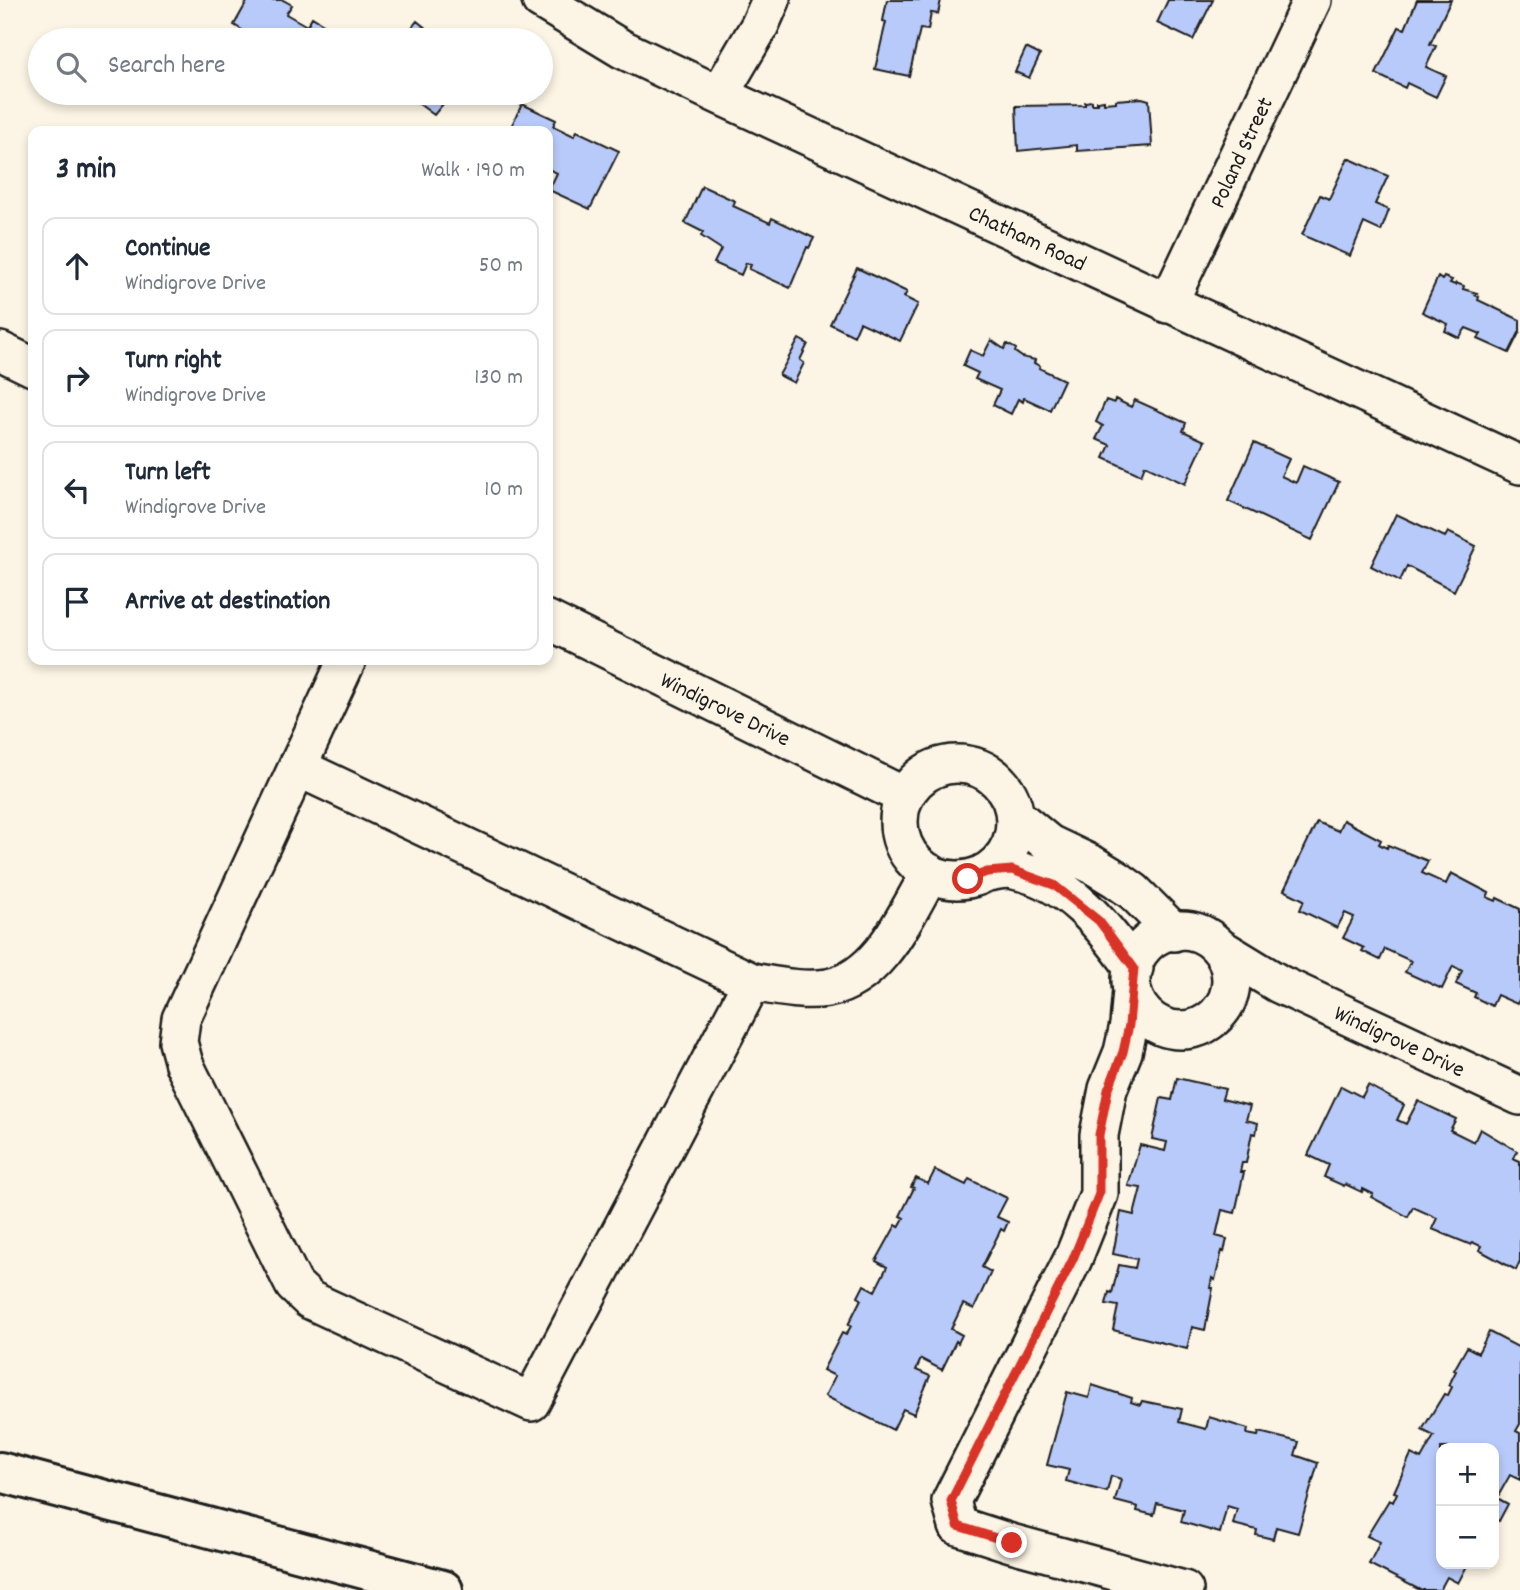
<!DOCTYPE html>
<meta charset="utf-8">
<style>
body{margin:0;font-family:Dekko,sans-serif;background:#f2f2f3;color:#1f2937}
.controls{position:absolute;right:21px;bottom:21px;display:grid;overflow:hidden;border-radius:14px;box-shadow:0 4px 10px #0003}
.controls button{width:63px;height:63px;display:grid;place-items:center;padding:0;border:0;border-bottom:2px solid #e0e1e3;background:#fff;color:#1f2937;font:35px sans-serif}
.stop{position:absolute;width:21px;height:21px;margin:-16px;border:5px solid #d93025;border-radius:50%;background:#fff}
.stop.end{background:#d93025;border-color:#fff;box-shadow:0 2px 7px #0008}
.list{margin:0;padding:0;list-style:none}
h2{display:flex;justify-content:space-between;align-items:center;height:91px;margin:0;padding:0 28px;font-size:30px}
h2 small{font-size:23px;font-weight:400;color:#747a83}
.list li{display:grid;grid-template-columns:46px 1fr auto;gap:21px;align-items:center;box-sizing:border-box;height:98px;margin:0 14px 14px;padding:0 14px;border:2px solid #e0e1e3;border-radius:14px}
.list b{display:block;font-size:26px;white-space:nowrap}
.list p{margin:0;font-size:23px;white-space:nowrap;color:#747a83}
.list em{font-size:23px;font-style:normal;color:#747a83}
.icon{flex:none;width:38px;height:38px;fill:none;stroke:currentColor;stroke-width:2;stroke-linecap:round;stroke-linejoin:round}
.map{position:relative;flex:none;width:1520px;height:1590px;overflow:hidden}
.search{position:absolute;background:#fff;box-shadow:0 4px 10px #0003;left:28px;top:28px;width:525px;height:77px;display:flex;align-items:center;gap:18px;box-sizing:border-box;padding:0 24px;border-radius:38px;color:#747a83;font-size:26px}
.panel{position:absolute;background:#fff;box-shadow:0 4px 10px #0003;left:28px;top:126px;width:525px;height:539px;border-radius:14px}
.map>svg:first-child{display:block}
.building{fill:#b8cafa;stroke:#1c1c1c;stroke-width:2}
.lines{fill:none;stroke-linecap:round;stroke-linejoin:round}
.minor-casing{stroke:#1c1c1c;stroke-width:42}
.motorway-casing{stroke:#1c1c1c;stroke-width:44}
.minor{stroke:#fcf5e5;stroke-width:37}
.motorway{stroke:#fcf5e5;stroke-width:38}
.route{stroke:#d93025;stroke-width:9}
.labels{text-anchor:middle;stroke-width:7;stroke-linejoin:round;paint-order:stroke}
.street-label{font-size:23px;fill:#1c1c1c;stroke:#fcf5e5}
</style>
<div class="map">
<svg width="1520" height="1590" viewBox="0 0 1520 1590">
<rect width="100%" height="100%" fill="#fcf5e5"/>
<filter id="ink" filterUnits="userSpaceOnUse"><feTurbulence type="fractalNoise" baseFrequency=".0143" numOctaves="2"/><feDisplacementMap in="SourceGraphic" scale="14" xChannelSelector="R" yChannelSelector="G"/><feConvolveMatrix kernelMatrix="1 2 1 2 8 2 1 2 1" color-interpolation-filters="sRGB"/></filter>
<g filter="url(#ink)">
<!-- building -->
<path class="building" d="M248,0h35l9,5 -6,9 21,12 5,-9 21,13 1,-3 11,6 -4,7h-98l4,-7 -13,-8z
M887,0h54l-3,14 -7,-1 -3,17 -8,-1 -11,47 -34,-7 11,-47 -3,-1z
M1168,0h45l-20,40 -36,-17z
M1417,0h34l-21,44 6,2 -10,21 20,9 -10,21 -29,-14 -2,5 -29,-14 23,-47 6,2z
M417,21l15,12 -3,4 5,3h-32z
M1026,48l14,7 -11,23 -14,-6z
M421,93h31l-18,22 -19,-14z
M1142,98l7,2 3,46 -75,5v-6l-59,6 -2,-45 69,-1v-3l7,-1v3h5v-3l7,-1v3l12,-1v-2z
M522,104l34,16 -3,6 21,10 3,-5 42,20 -29,58 -41,-19 8,-17 -9,-4v-38h-39z
M1348,158l40,18 -13,28 14,6 -8,21 -17,-8 -14,33 -48,-21 18,-40 9,4z
M702,186l33,15 -2,5 37,17 2,-5 42,20 -5,10 -2,-1 -17,41 -41,-19 2,-4 -5,-2 -5,12 -27,-12 7,-14 -20,-13 2,-4 -18,-9z
M857,268l50,24 -3,5 14,7 -18,37 -40,-19 -6,14 -24,-12z
M1438,277l4,3 2,-3 8,3 -2,3 5,2 1,-2 8,3 -1,3 14,4 -2,2 4,2 -1,3 42,20v11l-11,22 -31,-14 3,-5 -15,-6 -7,10 -14,-7 3,-7 -26,-12z
M799,339l9,5 -8,16 4,3 -10,20 -15,-8z
M991,340l13,9 3,-5 9,5 -1,3 7,5 13,3 -1,3 6,3 -1,2 25,12 -14,30 -26,-12 -1,4 -5,-3 -7,15 -18,-9 7,-15 -25,-11 3,-6 -15,-7 7,-16 13,6z
M1115,399l16,8 4,-7 51,23 -3,8 22,10 -20,43 -40,-19 -4,10 -37,-17 6,-13 -14,-6 7,-13 -7,-4 10,-22 8,3z
M1254,443l35,16 -8,17 15,7 7,-17 36,16 -27,58 -84,-39z
M1396,514l49,23 3,-5 28,14 -22,45 -47,-25 -7,15 -29,-15z
M1343,820l38,20 -2,4 8,4 1,-3 40,16 -6,12 24,11 5,-11 38,20 -2,4 9,4 1,-3 23,11v89l-3,6 -20,-9 -5,11 -18,-9 2,-4 -20,-9 6,-13 -9,-5 -11,23 -37,-17 6,-11 -26,-12 -5,11 -18,-9 2,-3 -21,-10 11,-21 -9,-4 -8,15 -37,-18 4,-10 -20,-10 33,-68 21,9z
M1177,1078l48,11 -3,10 28,7 -4,14 12,3 -2,11 -4,-1 -6,30h-4l-2,9h4l-9,41 -13,-3 -6,26 11,3 -3,13 -2,-1 -7,29 -3,-2 -2,10h3l-8,42 -13,-3 -5,22 -74,-19 5,-24 -12,-2 3,-12 3,1 7,-28 16,3 2,-9 -24,-5 8,-42 13,3 7,-27 -13,-2 12,-41 25,6 2,-9 -15,-3 9,-41 11,2z
M1368,1085l36,20 -7,15 9,4 12,-23 38,18 -6,11 24,12 6,-13 37,22 -4,7 7,3v100l-4,9 -37,-20 2,-4 -9,-4 -1,3 -39,-16 5,-11 -24,-11 -5,10 -37,-20 2,-3 -10,-5 -1,3 -17,-8 -1,2 -20,-9 5,-12 -21,-10 33,-69 21,11z
M935,1170l31,15 3,-6 38,19 -10,19 11,5 -4,9 -3,-2 -19,38 9,5 -17,37 -11,-5 -12,25 11,6 -4,8 -2,-2 -14,29 -21,-11 -5,11 14,6 -16,38 -11,-5 -10,21 -68,-34 10,-20 -12,-6 19,-37 4,2 5,-9 -3,-1 13,-26 -3,-2 6,-12 11,6 12,-24 -11,-6 20,-36 3,2 5,-9 -4,-2 14,-28 -3,-1 5,-9 12,6z
M1489,1332l31,16v76l-4,7 4,2v47l-10,-5 -13,23 11,6 -9,17 -2,-1 -3,7v-79h-53v116h27l-10,19 -11,-6 -7,13h-20l-51,-26 11,-22 -13,-6 22,-36 4,2 4,-9 -3,-1 17,-38 10,5 13,-23 -12,-6 22,-36 4,1 4,-8 -3,-2 7,-14 -2,-1 13,-23 11,6z
M1092,1385l40,13 -1,4 9,3 2,-4 40,8 -3,13 27,7 3,-12 39,12 -1,5 11,2 1,-4 40,10 -4,13 23,8 -20,70 -22,-6 -3,12 -17,-4 1,-5 -24,-6 4,-15 -10,-3 -7,27 -39,-11 3,-12 -27,-7 -3,12 -17,-4 1,-4 -23,-6 6,-22 -10,-3 -4,16 -41,-11 3,-11 -22,-5 20,-73 22,6z"/>
<g class="lines">
<!-- minor casing -->
<g class="minor-casing">
<path id="minor" d="M541,0l81,49 97,46 801,370
M719,95l40,-68 12,-27
M1168,304l144,-304
M0,351l33,16
M548,620l356,176
M347,660l-166,359 -3,23 6,22 110,221 16,15 221,102 221,-420
M899 822a58 58 0 1 1 116 0a58 58 0 1 1-116 0Z
M297,767l455,215c24,4 51,10 76,6 52,-10 78,-74 102,-115
M1015,816l34,28 44,21 23,14 18,13 40,40
M987,872c8,-1 19,-4 27,-2 55,11 89,55 120,98
M1131 980a50 50 0 1 1 100 0a50 50 0 1 1-100 0Z
M1220,948l59,36 241,112
M1132,990l-3,35 -6,27 -15,37 -9,46v59l-26,65 -122,242 7,25 53,17 173,47"/>
</g>
<!-- motorway casing -->
<g class="motorway-casing">
<path id="motorway" d="M0,1472l443,118"/>
</g>
<!-- minor -->
<use href="#minor" class="minor"/>
<!-- motorway -->
<use href="#motorway" class="motorway"/>
</g>
</g>
<g class="lines" filter="url(#ink)">
<!-- route -->
<path class="route" d="M968,879l19,-7 25,-2 42,15 45,36 35,47 -5,57 -6,27 -15,38 -9,45v59l-26,65 -122,242 7,25 54,17"/>
</g>
<g class="labels">
<!-- street labels -->
<g class="street-label">
<text transform="translate(1240 152) rotate(-65)" y="8">Poland Street</text>
<text transform="translate(1028 237) rotate(25)" y="8">Chatham Road</text>
<text transform="translate(726 708) rotate(26)" y="8">Windigrove Drive</text>
<text transform="translate(1400 1040) rotate(25)" y="8">Windigrove Drive</text>
</g>
</g>
</svg>
<div class="controls">
<button>+</button>
<button>−</button>
</div>
<div class="stop" style="left:968px;top:879px"></div>
<div class="stop end" style="left:1012px;top:1543px"></div>
<div class="search"><svg class="icon" aria-label="search" viewBox="0 0 24 24"><circle cx="10" cy="10" r="6"/><path d="M15 15l6 6"/></svg>Search here</div>
<section class="panel">
<h2>3 min<small>Walk · 190 m</small></h2>
<ul class="list">
<li><svg class="icon" aria-label="ahead" viewBox="0 0 24 24"><path d="M12 20V5M6 11l6-6 6 6"/></svg><div><b>Continue</b><p>Windigrove Drive</p></div><em>50 m</em></li>
<li><svg class="icon" aria-label="right" viewBox="0 0 24 24"><path d="M7 20v-9h11M14 6l5 5-5 5"/></svg><div><b>Turn right</b><p>Windigrove Drive</p></div><em>130 m</em></li>
<li><svg class="icon" aria-label="left" viewBox="0 0 24 24"><path d="M17 20v-9H6M10 6l-5 5 5 5"/></svg><div><b>Turn left</b><p>Windigrove Drive</p></div><em>10 m</em></li>
<li><svg class="icon" aria-label="arrive" viewBox="0 0 24 24"><path d="M6 21V4h12l-3 4 3 4H6"/></svg><div><b>Arrive at destination</b></div></li>
</ul>
</section>
</div>
